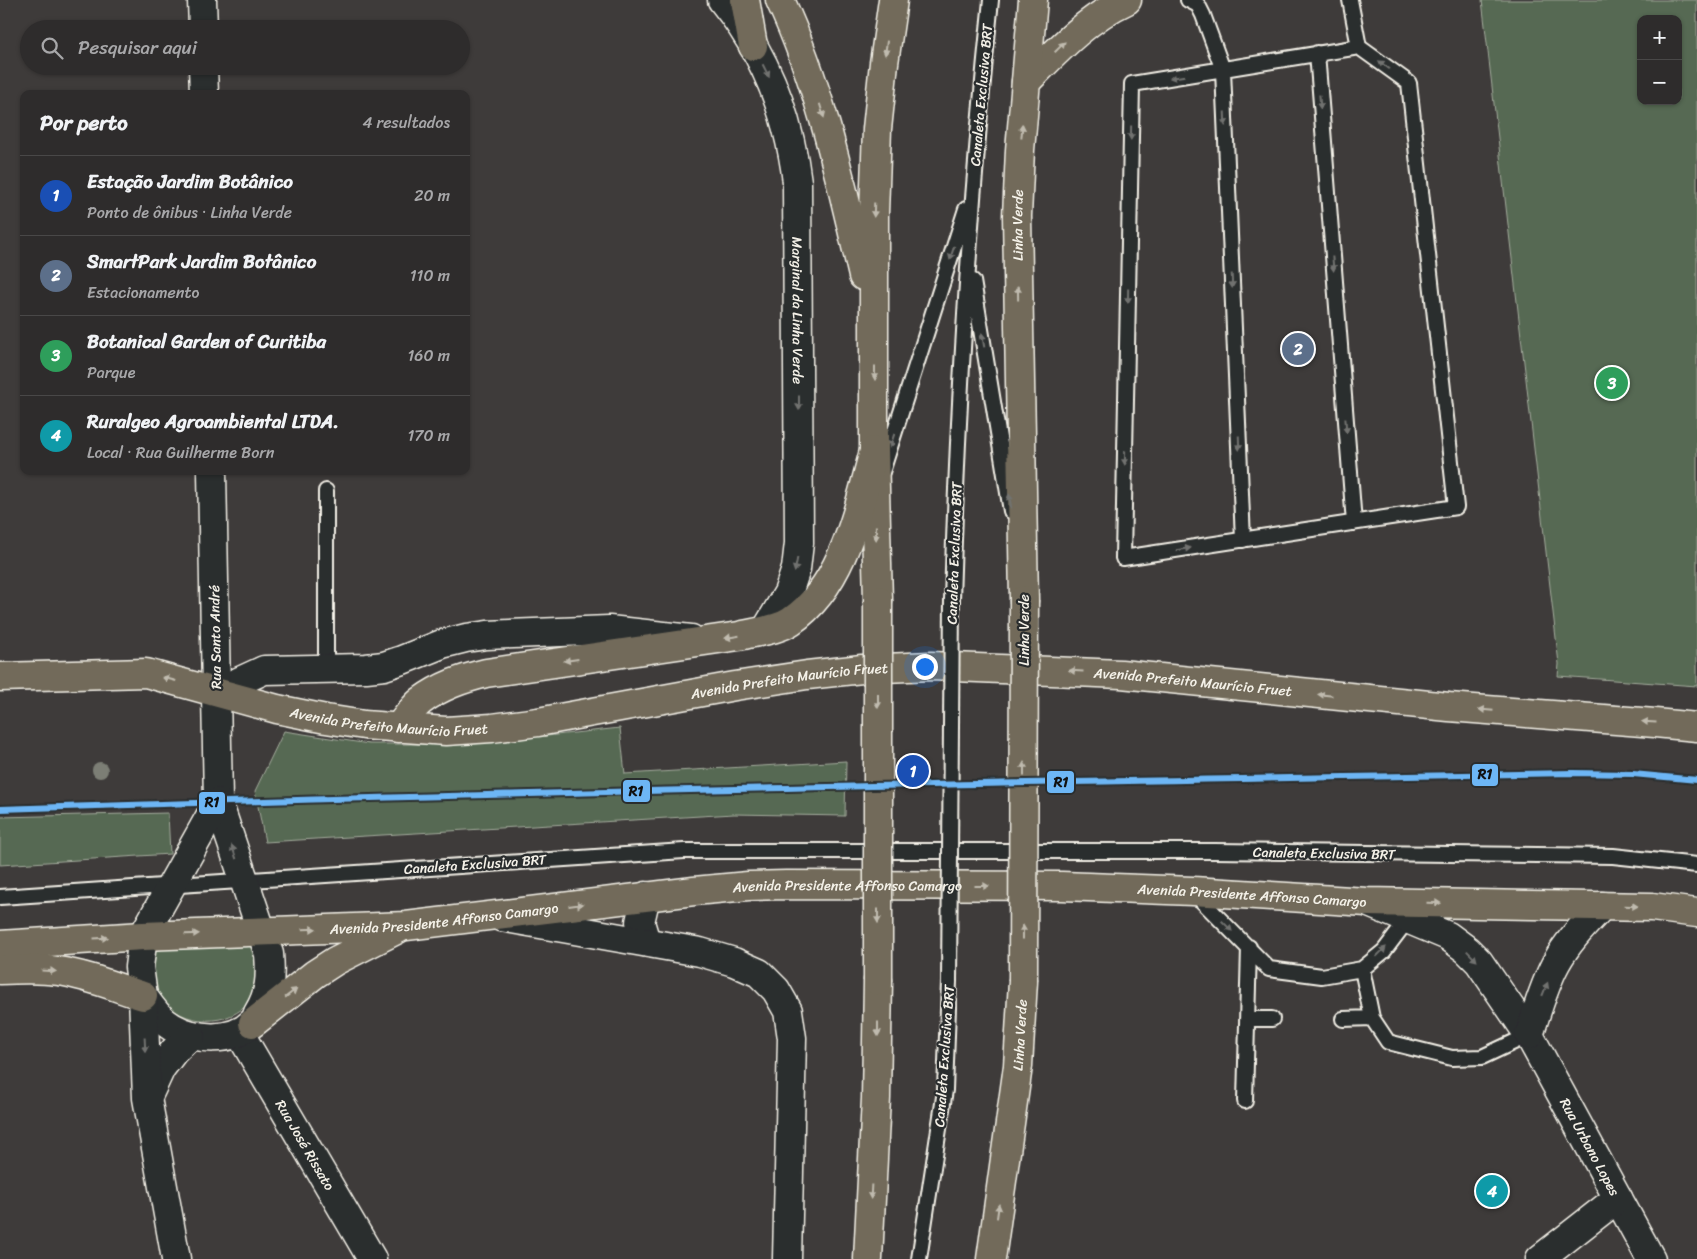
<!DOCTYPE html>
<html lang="pt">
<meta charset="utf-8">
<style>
body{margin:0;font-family:Sriracha,sans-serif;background:#363434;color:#f1f3f6}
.controls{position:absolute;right:15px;top:15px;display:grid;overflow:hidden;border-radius:10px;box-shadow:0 1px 4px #0004}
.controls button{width:45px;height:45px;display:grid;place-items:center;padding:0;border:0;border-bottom:1px solid #494848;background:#2e2c2c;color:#f1f3f6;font:25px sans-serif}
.you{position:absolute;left:924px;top:666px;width:18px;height:18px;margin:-12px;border:4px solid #fff;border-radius:50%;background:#1a73e8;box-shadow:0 0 0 8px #1a73e833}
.badge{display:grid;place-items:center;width:32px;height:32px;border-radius:50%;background:#8bbbb9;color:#fff;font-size:16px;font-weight:700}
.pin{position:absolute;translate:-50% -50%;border:2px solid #fff;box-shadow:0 1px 5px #0006}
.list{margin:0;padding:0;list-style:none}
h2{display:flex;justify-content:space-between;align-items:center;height:65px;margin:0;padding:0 20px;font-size:21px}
h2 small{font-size:16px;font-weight:400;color:#a7a7a9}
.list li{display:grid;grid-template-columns:32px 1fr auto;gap:15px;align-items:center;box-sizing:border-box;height:80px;padding:0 20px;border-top:1px solid #494848}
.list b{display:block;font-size:19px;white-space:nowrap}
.list p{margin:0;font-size:16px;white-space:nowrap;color:#a7a7a9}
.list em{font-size:16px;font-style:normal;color:#a7a7a9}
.icon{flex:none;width:28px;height:28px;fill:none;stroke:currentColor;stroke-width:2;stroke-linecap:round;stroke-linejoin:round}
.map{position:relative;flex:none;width:1697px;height:1259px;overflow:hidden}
.search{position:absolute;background:#2e2c2c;box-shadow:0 1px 4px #0004;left:20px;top:20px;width:450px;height:55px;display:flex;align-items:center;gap:12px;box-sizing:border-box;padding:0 18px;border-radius:28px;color:#a7a7a9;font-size:19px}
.panel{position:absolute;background:#2e2c2c;box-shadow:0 1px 4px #0004;left:20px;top:90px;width:450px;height:385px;border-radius:10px}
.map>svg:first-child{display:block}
.green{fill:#566953;stroke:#a5ad9e;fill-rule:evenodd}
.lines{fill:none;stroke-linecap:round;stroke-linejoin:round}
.lane-casing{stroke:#f4f1e8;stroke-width:18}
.street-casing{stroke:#f4f1e8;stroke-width:31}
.secondary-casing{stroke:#f4f1e8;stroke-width:31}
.primary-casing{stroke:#f4f1e8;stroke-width:31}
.highway-casing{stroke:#f4f1e8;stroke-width:31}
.lane{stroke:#2a2d2e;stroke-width:14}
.street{stroke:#2a2d2e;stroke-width:28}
.secondary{stroke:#2a2d2e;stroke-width:28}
.primary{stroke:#726b5a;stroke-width:28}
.highway{stroke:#726b5a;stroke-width:28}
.lane-bridge-casing{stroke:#f4f1e8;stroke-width:18;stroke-linecap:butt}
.highway-bridge-casing{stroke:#f4f1e8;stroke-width:31;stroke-linecap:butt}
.lane-bridge{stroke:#2a2d2e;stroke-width:14}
.highway-bridge{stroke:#726b5a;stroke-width:28}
.rail-1-casing{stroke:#2a2d2e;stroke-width:10}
.rail-1{stroke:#6db6f5;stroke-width:6}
.tree{fill:#7b7e75}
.oneway{fill:#c0bbaf}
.oneway2{fill:#71726f}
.labels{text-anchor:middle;stroke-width:4.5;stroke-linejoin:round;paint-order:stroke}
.street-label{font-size:14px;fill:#f4f1e8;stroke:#2a2d2e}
.line-badge{stroke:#2a2d2e;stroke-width:2}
.pale-badge-label{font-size:14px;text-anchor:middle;font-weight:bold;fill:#111}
</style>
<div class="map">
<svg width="1697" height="1259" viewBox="0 0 1697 1259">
<rect width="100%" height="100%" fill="#3e3b3a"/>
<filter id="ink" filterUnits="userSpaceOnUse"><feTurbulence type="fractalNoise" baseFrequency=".02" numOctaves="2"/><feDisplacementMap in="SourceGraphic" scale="10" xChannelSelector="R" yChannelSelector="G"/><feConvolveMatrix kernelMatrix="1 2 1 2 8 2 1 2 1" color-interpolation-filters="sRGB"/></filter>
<g filter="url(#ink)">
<!-- green -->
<path class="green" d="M1482,0h215v686l-139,-10 1,-12zM1641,19h37v82h-37z
M620,728l5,46 221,-13 -1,55 -111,-2 -469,28 -10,-51 29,-60 85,13h105z
M168,813l2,41 -170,11v-48z
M250,943c7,18 12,37 3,56 -2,4 -7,7 -11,10 -27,21 -73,12 -87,-21 -5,-13 -1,-28 0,-42z"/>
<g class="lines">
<!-- lane casing -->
<g class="lane-casing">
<path id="lane" d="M1188,0l10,5 5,10 20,55 20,470
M1350,0l9,47 50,36 47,424 -333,51 9,-474 227,-37
M1317,53l37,470
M973,281l38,230
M882,472l84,-263
M952,600c6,-200 18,-401 39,-600
M326,669v-178
M1195,894l74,75 53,7 40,-7 22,-18 25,-33
M0,897l684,-46h530l399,5 84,9
M1362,969l10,49 16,24 64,16 30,-1 47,-22
M1247,1019h25
M1343,1019l29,-1
M1245,1101l4,-154
M919,1259l26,-169 4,-109"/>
</g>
<!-- street casing -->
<g class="street-casing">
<g id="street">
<path id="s1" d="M722,0c43,53 67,115 75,182l2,361 -3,26 -8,24 -22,37"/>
<path d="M216,692l48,-22 102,-2 18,-2 18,-6 40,-16 24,-6 21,-3 122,-5 82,9"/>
<path d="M646,896l-6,26 6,20"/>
<path d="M501,917l199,35 34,10 25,11 17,17 12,21 4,27 -5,221"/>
<path id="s2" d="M239,1032l133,227"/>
</g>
</g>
<!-- secondary casing -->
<g class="secondary-casing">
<g id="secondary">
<path d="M202,0l1,29"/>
<path d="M203,66l1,28"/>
<path id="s3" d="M1369,903l79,33 19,14 12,12 50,73 122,224"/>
<path d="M143,996c8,11 16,23 29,31 22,13 61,16 80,-4 3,-2 5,-7 6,-10 12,-20 13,-36 11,-59l-51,-152 -6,-331"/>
<path d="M1529,1035c8,-24 15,-50 27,-72 12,-22 29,-39 46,-57"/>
<path d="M148,1096l13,-28 13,-17 17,-16"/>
<path d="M176,1259l-29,-161 -4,-102 -4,-29 4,-31 75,-134"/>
<path d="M1540,1259l78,-61"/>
</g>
</g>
<!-- primary casing -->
<g class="primary-casing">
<g id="primary">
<path id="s4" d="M0,677l146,-4 131,36 49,10 38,6 82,6 46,-3 46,-6 197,-36 72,-11 55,-6 69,-3 190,8 328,33 206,16 42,4"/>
<path id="s5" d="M0,945l143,-9 263,-10 288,-35 54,-5 38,-1 276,1 131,5 174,11 285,5 45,6"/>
<path d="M0,970c19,-1 39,-2 58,1 29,4 57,16 85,25"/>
<path d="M253,1023l62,-49 20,-13 63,-32"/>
</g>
</g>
<!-- highway casing -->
<g class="highway-casing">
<g id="highway">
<path d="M745,0l8,46"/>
<path d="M780,0c41,88 61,182 83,276"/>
<path d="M1026,82c31,-31 60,-63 101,-82"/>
<path d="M878,600l-4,-149v-238l3,-84 7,-66 9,-63"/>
<path id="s6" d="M1024,600l-7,-384 3,-66 13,-150"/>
<path d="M398,728c7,-8 14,-20 23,-27 20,-15 41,-22 65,-28l253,-37c16,-4 39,-6 52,-15 53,-36 67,-112 83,-170"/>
<path d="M868,1259l8,-161 2,-117"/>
<path id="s7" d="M991,1259l27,-193 5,-85"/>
</g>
</g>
<!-- lane -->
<use href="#lane" class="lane"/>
<!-- street -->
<use href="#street" class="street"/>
<!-- secondary -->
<use href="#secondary" class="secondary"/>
<!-- primary -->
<use href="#primary" class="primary"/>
<!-- highway -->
<use href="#highway" class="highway"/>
<!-- lane-bridge casing -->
<g class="lane-bridge-casing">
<path id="lane-bridge" d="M949,981l3,-381"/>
</g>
<!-- highway-bridge casing -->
<g class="highway-bridge-casing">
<path id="highway-bridge" d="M878,981v-381
M1023,981l1,-381"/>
</g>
<!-- lane-bridge -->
<use href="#lane-bridge" class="lane-bridge"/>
<!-- highway-bridge -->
<use href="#highway-bridge" class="highway-bridge"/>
<!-- rail-1 casing -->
<g class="rail-1-casing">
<path id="rail-1" d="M0,809c524,-17 1049,-27 1573,-36l60,1 64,6"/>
</g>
<!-- rail-1 -->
<use href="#rail-1" class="rail-1"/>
</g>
<!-- trees -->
<circle class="tree" cx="100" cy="770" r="8"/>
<!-- one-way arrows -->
<defs><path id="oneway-solid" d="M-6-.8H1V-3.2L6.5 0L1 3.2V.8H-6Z" transform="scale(1.25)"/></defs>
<g class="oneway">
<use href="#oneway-solid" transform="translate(1060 47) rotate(-45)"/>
<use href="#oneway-solid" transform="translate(886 48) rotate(98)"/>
<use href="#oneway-solid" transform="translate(822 111) rotate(73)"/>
<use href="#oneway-solid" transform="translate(1022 131) rotate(-85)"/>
<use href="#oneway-solid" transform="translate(874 210) rotate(92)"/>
<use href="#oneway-solid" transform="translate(1018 293) rotate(-91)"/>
<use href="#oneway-solid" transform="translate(875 373) rotate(90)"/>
<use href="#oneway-solid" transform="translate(876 533) rotate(89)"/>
<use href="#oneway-solid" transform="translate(732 637) rotate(171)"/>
<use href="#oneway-solid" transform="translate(571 660) rotate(172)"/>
<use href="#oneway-solid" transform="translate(1076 671) rotate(-177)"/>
<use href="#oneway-solid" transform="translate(169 679) rotate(-165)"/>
<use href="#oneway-solid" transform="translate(1325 695) rotate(-174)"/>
<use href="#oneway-solid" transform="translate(878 701) rotate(90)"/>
<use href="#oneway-solid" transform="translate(1486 710) rotate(-175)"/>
<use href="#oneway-solid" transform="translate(1649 722) rotate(-176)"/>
<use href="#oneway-solid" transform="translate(1024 769) rotate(-90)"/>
<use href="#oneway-solid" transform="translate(982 886)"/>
<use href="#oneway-solid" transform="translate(1434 903) rotate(1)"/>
<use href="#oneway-solid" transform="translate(576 905) rotate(-7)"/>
<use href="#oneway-solid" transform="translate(1631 906) rotate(1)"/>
<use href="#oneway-solid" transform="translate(878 916) rotate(90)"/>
<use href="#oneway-solid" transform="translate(309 929) rotate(-2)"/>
<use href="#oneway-solid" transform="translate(1023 932) rotate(-90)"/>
<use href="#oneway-solid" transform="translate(192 934) rotate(-2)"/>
<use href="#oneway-solid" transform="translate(101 938) rotate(-4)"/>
<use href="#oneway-solid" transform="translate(49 971) rotate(4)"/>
<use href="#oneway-solid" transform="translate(291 993) rotate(-38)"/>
<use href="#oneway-solid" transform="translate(878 1029) rotate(90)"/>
<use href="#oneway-solid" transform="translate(871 1192) rotate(93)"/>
<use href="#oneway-solid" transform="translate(998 1211) rotate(-82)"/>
</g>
<g class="oneway2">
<use href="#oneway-solid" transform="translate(1384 65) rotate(-144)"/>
<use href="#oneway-solid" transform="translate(766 71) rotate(63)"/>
<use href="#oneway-solid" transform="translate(1177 77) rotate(171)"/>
<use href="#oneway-solid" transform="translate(1320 102) rotate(85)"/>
<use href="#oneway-solid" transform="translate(1225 119) rotate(88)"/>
<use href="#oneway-solid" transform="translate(1131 133) rotate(91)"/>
<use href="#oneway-solid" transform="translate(952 253) rotate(108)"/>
<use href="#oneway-solid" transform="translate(1333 264) rotate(85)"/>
<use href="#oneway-solid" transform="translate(1232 281) rotate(88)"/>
<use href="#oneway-solid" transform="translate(1128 296) rotate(91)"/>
<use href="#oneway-solid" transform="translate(983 340) rotate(-100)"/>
<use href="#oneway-solid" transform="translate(799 403) rotate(90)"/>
<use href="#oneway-solid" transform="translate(1346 426) rotate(85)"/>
<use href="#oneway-solid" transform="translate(892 441) rotate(108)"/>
<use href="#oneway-solid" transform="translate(1239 443) rotate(88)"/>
<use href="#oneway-solid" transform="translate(1125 458) rotate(91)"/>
<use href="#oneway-solid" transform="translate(1010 501) rotate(-100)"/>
<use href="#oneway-solid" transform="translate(1184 549) rotate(-9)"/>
<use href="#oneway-solid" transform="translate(796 565) rotate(101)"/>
<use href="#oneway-solid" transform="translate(234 852) rotate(-108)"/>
<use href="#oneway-solid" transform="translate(1227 926) rotate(45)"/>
<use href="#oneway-solid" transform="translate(1381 952) rotate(-45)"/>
<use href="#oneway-solid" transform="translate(1472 956) rotate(46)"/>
<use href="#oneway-solid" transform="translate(1545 989) rotate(-68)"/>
<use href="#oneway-solid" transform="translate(145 1045) rotate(87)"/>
</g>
</g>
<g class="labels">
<!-- street labels -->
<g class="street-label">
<text transform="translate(981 95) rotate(-85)" y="5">Canaleta Exclusiva BRT</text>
<text dy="5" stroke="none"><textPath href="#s6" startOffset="375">Linha Verde</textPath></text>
<text dy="5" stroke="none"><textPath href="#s1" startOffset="328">Marginal da Linha Verde</textPath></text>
<text transform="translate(954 553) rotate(-88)" y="5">Canaleta Exclusiva BRT</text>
<text transform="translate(1024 630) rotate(-90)" y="5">Linha Verde</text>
<text transform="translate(215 637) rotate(-91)" y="5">Rua Santo André</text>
<text dy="5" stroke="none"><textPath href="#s4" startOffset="800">Avenida Prefeito Maurício Fruet</textPath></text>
<text dy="5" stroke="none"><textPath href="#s4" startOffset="1205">Avenida Prefeito Maurício Fruet</textPath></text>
<text dy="5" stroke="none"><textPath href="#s4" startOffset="395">Avenida Prefeito Maurício Fruet</textPath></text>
<text transform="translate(1324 853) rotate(1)" y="5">Canaleta Exclusiva BRT</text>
<text transform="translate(475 864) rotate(-4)" y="5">Canaleta Exclusiva BRT</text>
<text dy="5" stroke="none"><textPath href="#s5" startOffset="850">Avenida Presidente Affonso Camargo</textPath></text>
<text dy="5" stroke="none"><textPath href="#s5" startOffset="1255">Avenida Presidente Affonso Camargo</textPath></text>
<text dy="5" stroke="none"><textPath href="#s5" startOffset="445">Avenida Presidente Affonso Camargo</textPath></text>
<text dy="5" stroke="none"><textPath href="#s7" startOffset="226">Linha Verde</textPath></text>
<text transform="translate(944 1056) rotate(-86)" y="5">Canaleta Exclusiva BRT</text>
<text dy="5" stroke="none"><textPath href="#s2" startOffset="131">Rua José Rissato</textPath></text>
<text dy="5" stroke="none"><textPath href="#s3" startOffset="342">Rua Urbano Lopes</textPath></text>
</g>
</g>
<g class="line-badge">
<rect x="1471" y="763" width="28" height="24" rx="5" fill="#6db6f5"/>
<rect x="1046" y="770" width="29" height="24" rx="5" fill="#6db6f5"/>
<rect x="622" y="779" width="29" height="24" rx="5" fill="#6db6f5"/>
<rect x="198" y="791" width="28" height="24" rx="5" fill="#6db6f5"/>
</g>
<g class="pale-badge-label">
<text x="1485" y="779">R1</text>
<text x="1061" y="787">R1</text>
<text x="636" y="796">R1</text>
<text x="212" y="807">R1</text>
</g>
</svg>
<div class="controls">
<button>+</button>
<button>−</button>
</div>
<div class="you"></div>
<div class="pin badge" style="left:913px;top:771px;background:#1a4fb4">1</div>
<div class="pin badge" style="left:1298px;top:349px;background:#5c6f8a">2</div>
<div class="pin badge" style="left:1612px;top:383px;background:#2e9e5b">3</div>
<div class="pin badge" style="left:1492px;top:1191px;background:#0f9aa8">4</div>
<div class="search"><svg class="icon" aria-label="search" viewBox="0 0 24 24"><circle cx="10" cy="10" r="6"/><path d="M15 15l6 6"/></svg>Pesquisar aqui</div>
<section class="panel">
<h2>Por perto<small>4 resultados</small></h2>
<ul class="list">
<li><span class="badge" style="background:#1a4fb4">1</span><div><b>Estação Jardim Botânico</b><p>Ponto de ônibus · Linha Verde</p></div><em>20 m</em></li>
<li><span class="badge" style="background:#5c6f8a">2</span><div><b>SmartPark Jardim Botânico</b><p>Estacionamento</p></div><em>110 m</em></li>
<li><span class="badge" style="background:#2e9e5b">3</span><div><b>Botanical Garden of Curitiba</b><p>Parque</p></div><em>160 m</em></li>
<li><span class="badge" style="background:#0f9aa8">4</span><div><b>Ruralgeo Agroambiental LTDA.</b><p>Local · Rua Guilherme Born</p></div><em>170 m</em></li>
</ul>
</section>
</div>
